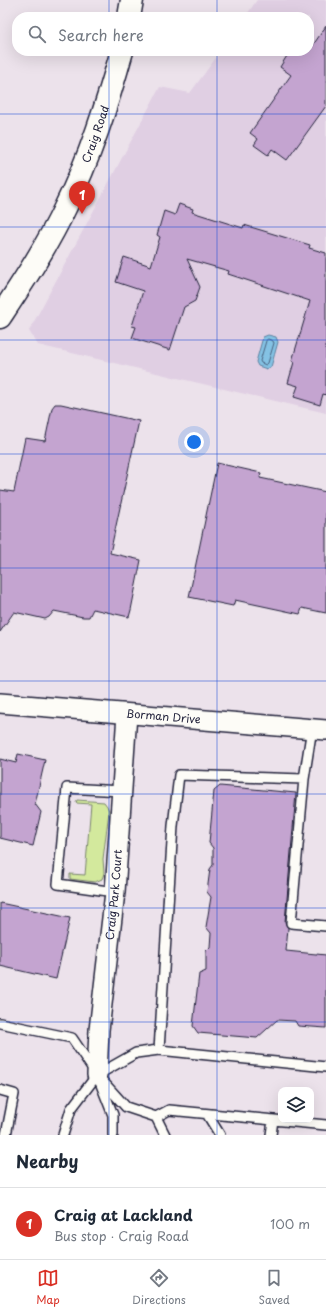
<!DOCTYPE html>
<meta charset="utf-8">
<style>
body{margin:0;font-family:"Playpen Sans",sans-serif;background:#f6f6f7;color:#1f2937}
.controls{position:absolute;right:12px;bottom:12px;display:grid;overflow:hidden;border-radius:8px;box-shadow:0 4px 16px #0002}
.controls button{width:36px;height:36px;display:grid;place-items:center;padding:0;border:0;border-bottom:1px solid #e0e1e3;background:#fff;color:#1f2937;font:20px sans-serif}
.you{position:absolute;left:194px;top:442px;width:14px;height:14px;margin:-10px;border:3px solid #fff;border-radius:50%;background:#1a73e8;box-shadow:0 0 0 6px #1a73e833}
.badge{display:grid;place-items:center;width:26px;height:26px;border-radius:50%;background:#d93025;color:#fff;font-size:13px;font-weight:700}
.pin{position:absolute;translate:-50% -33px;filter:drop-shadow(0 1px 2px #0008)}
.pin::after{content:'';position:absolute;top:21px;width:14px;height:12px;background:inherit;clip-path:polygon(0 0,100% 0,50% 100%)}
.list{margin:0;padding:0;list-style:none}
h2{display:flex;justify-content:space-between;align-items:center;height:52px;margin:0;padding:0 16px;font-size:17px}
h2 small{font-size:13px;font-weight:400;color:#747a83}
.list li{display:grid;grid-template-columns:26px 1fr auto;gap:12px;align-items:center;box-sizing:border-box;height:72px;padding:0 16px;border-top:1px solid #e0e1e3}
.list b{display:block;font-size:15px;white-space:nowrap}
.list p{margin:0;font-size:13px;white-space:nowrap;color:#747a83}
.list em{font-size:13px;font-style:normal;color:#747a83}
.icon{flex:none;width:22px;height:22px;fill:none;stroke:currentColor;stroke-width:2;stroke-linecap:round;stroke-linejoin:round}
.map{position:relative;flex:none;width:326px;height:1135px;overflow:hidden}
.search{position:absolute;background:#fff;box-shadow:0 4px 16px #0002;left:12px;right:12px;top:12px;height:44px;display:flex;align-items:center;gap:10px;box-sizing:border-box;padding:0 14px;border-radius:16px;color:#747a83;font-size:15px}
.sheet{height:124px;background:#fff}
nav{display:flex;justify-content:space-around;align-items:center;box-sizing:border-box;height:56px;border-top:1px solid #e0e1e3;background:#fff;font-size:11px;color:#747a83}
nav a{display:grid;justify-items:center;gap:2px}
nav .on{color:#d93025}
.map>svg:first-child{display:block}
.built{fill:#e0cfe3}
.green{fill:#d3e99d;stroke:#7a866c}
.water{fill:#84c2e4;stroke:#5d82a0}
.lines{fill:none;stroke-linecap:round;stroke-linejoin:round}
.shore{stroke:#49627f;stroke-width:1}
.building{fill:#c4a4d0;stroke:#22223b}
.lane-casing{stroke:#22223b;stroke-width:12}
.street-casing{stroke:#22223b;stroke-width:22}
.secondary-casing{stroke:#22223b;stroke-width:25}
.lane{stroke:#fdfcf7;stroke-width:9}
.street{stroke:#fdfcf7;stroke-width:19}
.secondary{stroke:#fdfcf7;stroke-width:22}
.grid{fill:none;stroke:#1d4ed8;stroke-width:1;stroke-opacity:0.55}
.labels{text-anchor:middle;stroke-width:4;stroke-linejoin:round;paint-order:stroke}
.street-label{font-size:11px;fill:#22223b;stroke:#fdfcf7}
</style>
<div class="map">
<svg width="326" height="1135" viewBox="0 0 326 1135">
<rect width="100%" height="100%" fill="#ece2eb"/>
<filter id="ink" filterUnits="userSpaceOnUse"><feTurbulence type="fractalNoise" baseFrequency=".025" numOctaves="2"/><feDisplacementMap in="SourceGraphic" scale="8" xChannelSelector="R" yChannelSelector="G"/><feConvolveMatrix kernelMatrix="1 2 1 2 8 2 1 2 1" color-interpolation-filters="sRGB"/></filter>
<g filter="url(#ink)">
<!-- built -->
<path class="built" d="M257,0h69v413l-288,-68 -9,-14 131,-244 30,6 31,-42h88v-34h-64z"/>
<!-- green -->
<path class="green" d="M77,800l27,2 3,4 2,5 -6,48 1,14 -2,6 -7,3 -25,-3v-5l15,1 6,-71 -15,-1z"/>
<!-- water -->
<path class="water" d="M268,335l8,2 2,5 -7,25 -4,2 -9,-3 -2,-4 7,-25z"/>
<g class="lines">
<!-- shore -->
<path class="shore" d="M268,339l5,2 1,2 -6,20 -2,2 -5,-2 -1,-2 6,-20z"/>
</g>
<!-- building -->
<path class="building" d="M326,26v80l-39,54 -15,-11 -4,6 -14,-10 4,-6 -8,-6 41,-58 -11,-8 10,-16h19z
M179,204l14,5 -1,3 51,16 1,-3 66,20 -1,3 17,5v142l-3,-1 -3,11 -26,-8 4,-11 -10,-3 6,-21 -2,-1 18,-60 -82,-27 1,-3 -42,-12 13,28 -5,14 -11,6 -14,43 -38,-12 4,-11 -4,-1 11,-35 -27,-9 8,-25 27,9 9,-29 -3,-2 7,-24 11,4z
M55,404h6l78,17 -29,132 31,7 -10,50 -2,7 -36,-8 -4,8h-6l-29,-6 -5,6 -4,2 -31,-7 -14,20v-142l14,2 11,-54 20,3 7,-33z
M217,463l44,10 -1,5 66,14v121l-24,-5 -2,6 -65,-14 -2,6 -44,-9z
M18,754l27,6 -10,44 6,8 -8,34 -33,-8v-79l16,4z
M220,786l76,7 -11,129 3,6 -2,23 40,4v73l-28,-2 -3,-5 -18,-1 -20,18 -59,-5 -5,-7 6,-52 7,-3v-20l4,-4 1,-14 -5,-6 5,-30 -4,-5 3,-23 3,-4v-17l-4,-5 5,-52z
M0,903l70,15 -14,61 -56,-13z"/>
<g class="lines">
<!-- lane casing -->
<g class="lane-casing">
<path id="lane" d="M312,728l-8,51 -13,144 35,3
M304,779l-125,-4 -6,51 -14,224 167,17
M115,892l-57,-8 9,-96 55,3
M0,1023l72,15 25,37 29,32 30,10 9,18
M100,1082l13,33v20
M0,1090l14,4 -8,41
M207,1114l13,21
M156,1117l13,-7 157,15
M63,1135l8,-26 26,-34 39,-22 23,-3
M271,1135l2,-15"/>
</g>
<!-- street casing -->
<g class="street-casing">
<g id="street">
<path id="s1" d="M0,703l326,27"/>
<path id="s2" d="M97,1075l2,-45 16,-138 12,-178"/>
</g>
</g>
<!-- secondary casing -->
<g class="secondary-casing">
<g id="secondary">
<path d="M129,17l3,-17"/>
<path id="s3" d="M0,317c23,-35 47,-71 65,-109 25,-50 42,-104 57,-157"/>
</g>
</g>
<!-- lane -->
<use href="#lane" class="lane"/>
<!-- street -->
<use href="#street" class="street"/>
<!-- secondary -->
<use href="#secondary" class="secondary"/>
</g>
</g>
<!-- grid -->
<path class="grid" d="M109,0v17M217,0v17M109,51v1084M217,51v1084M0,114h326M0,227h326M0,340h326M0,454h326M0,568h326M0,681h326M0,794h326M0,908h326M0,1022h326"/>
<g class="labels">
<!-- street labels -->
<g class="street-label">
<text dy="4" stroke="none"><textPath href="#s3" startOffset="207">Craig Road</textPath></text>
<text dy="4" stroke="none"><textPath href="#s1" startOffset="164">Borman Drive</textPath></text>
<text dy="4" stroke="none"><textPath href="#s2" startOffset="181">Craig Park Court</textPath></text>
</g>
</g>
</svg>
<div class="controls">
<button><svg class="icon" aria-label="layers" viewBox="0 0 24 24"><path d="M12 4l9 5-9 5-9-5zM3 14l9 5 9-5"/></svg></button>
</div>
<div class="you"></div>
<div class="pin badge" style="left:82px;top:214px">1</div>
<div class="search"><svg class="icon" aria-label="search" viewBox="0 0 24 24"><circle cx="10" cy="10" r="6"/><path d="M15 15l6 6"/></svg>Search here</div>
</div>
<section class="sheet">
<h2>Nearby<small></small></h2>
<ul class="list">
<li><span class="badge">1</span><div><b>Craig at Lackland</b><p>Bus stop · Craig Road</p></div><em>100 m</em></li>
</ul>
</section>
<nav>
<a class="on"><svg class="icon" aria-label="map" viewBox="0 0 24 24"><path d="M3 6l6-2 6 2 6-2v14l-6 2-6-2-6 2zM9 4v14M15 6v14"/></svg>Map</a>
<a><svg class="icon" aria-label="directions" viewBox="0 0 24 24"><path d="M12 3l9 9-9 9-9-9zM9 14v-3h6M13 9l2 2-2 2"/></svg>Directions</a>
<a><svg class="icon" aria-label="saved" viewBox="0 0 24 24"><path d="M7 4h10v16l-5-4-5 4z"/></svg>Saved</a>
</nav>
